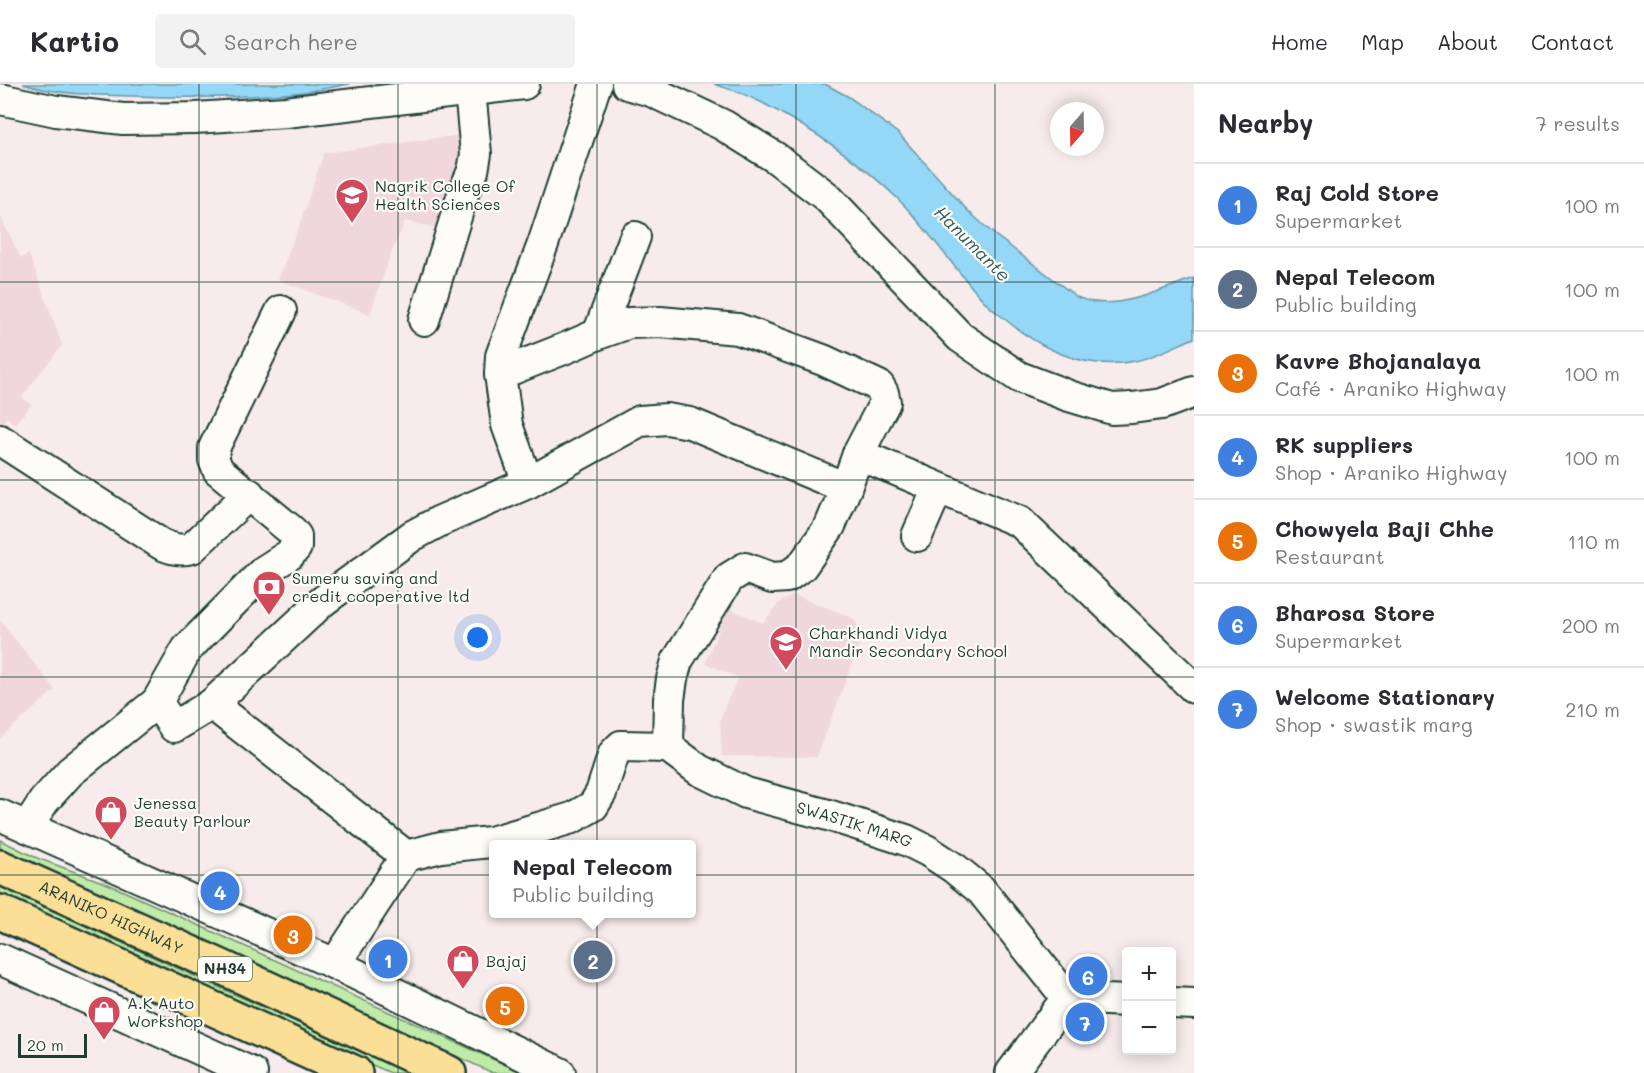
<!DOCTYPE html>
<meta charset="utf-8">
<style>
body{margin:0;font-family:Mali,sans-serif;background:#f2f2f3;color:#2b2b33}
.controls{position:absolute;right:18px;bottom:18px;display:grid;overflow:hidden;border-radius:6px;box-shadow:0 3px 15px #0003}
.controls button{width:54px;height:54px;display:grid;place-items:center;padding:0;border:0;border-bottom:2px solid #e1e1e2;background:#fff;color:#2b2b33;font:30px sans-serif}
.compass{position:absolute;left:1050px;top:18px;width:54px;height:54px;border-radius:50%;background:#fff;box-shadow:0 3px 15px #0003;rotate:200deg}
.scale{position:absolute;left:18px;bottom:15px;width:69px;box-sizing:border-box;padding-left:6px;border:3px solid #1f3d34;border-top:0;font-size:16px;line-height:21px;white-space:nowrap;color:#1f3d34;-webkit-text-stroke:4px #fdfcf7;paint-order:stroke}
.you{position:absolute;left:478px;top:554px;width:21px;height:21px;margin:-15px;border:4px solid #fff;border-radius:50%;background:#1a73e8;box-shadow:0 0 0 9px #1a73e833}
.badge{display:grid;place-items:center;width:39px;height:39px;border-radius:50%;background:#0f766e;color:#fff;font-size:20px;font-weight:700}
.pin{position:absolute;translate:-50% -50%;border:3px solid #fff;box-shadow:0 2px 6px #0006}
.popup{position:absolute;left:489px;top:756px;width:207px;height:78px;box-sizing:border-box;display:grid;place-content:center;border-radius:6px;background:#fff;filter:drop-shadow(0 2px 4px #0005);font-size:20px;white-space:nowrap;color:#7c7c81}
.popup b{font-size:22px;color:#2b2b33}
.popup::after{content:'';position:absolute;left:50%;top:100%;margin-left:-12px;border:12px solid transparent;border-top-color:#fff}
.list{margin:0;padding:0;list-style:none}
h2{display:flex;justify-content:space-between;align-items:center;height:78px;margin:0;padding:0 24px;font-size:26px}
h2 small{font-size:20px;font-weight:400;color:#7c7c81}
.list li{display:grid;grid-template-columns:39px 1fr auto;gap:18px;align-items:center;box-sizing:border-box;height:84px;padding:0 24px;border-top:2px solid #e1e1e2}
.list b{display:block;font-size:22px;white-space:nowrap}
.list p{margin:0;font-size:20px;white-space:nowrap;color:#7c7c81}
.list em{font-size:20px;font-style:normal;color:#7c7c81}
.icon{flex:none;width:33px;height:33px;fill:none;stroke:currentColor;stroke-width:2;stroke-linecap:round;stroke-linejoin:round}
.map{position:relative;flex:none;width:1194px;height:989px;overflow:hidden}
header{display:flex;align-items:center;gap:36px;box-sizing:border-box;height:84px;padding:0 30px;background:#fff;border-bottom:2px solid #e1e1e2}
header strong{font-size:28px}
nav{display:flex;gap:33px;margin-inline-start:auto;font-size:21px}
.search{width:420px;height:54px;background:#f2f2f3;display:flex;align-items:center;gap:15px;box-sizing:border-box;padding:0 21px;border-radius:6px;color:#7c7c81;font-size:22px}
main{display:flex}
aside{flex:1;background:#fff}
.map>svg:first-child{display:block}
.built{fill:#f0d7dd}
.green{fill:#bfeaa7;stroke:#6f946e;stroke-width:1.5}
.water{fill:#94d7f6;stroke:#6599a8;stroke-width:1.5}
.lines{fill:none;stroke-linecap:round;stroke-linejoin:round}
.minor-casing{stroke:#1f3d34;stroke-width:34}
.highway-casing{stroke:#1f3d34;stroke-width:38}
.minor{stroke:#fdfcf7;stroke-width:30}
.highway{stroke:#fbdf96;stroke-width:33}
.grid{fill:none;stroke:#1f3d34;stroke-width:1.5;stroke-opacity:0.55}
.labels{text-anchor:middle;stroke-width:4.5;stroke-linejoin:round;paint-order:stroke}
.shield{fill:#fdfcf7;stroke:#62766e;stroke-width:1.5}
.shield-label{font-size:15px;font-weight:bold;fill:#1f3d34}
.poi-label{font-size:16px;fill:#1f3d34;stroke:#fdfcf7;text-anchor:start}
.street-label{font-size:16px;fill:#1f3d34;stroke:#fdfcf7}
.water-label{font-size:18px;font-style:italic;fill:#365c5b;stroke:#fdfcf7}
</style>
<header>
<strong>Kartio</strong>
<div class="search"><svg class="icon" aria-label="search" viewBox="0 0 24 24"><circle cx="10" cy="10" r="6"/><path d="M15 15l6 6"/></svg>Search here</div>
<nav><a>Home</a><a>Map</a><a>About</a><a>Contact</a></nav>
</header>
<main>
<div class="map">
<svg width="1194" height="989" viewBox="0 0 1194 989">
<rect width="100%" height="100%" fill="#f7ebeb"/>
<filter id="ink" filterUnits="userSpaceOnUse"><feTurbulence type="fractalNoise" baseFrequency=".0167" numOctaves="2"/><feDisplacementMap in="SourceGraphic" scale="12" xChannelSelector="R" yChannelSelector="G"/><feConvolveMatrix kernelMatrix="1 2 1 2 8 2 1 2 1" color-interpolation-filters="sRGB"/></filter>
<g filter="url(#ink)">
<!-- built -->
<path class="built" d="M468,50l-31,94 -32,-7 -13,30 -22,63 -92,-34 21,-54 25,-73z
M0,132l21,42 8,-4 33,91 -40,52 9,8 -16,19 -8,-7 -7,9z
M794,511l57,22 13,15 -47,125 -95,-1 -2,-37 11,-27 8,-14 -34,-15 23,-55 35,15 16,-20z
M0,536l55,70 -55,48z"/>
<!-- green -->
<path class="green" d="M0,756l37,18 71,26 415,189h-30l-493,-225z
M0,802c135,64 272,125 408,187h-17l-54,-23 -337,-154z"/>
<!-- water -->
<path class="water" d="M23,0h327c-18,3 -36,7 -54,9 -55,5 -109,5 -164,3 -37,-1 -74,-1 -109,-12z
M714,0h111l24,13 50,37 69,77 27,24 82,62c6,2 12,5 18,5 31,5 70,-14 99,-24v60c-19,8 -39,19 -59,23 -49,10 -93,-11 -129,-41 -7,-6 -15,-11 -21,-18 -31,-33 -56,-72 -88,-104 -34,-33 -72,-60 -113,-83 -9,-5 -18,-11 -28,-15 -13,-7 -28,-11 -42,-16z"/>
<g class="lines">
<!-- minor casing -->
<g class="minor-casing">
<g id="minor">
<path d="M627,0l24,7 72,34 53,33 51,39 133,140 59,40 50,19 43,13 20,-1 30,-4 32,-12"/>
<path d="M0,15l56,12 67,8 72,-1 91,-6 238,-28"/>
<path d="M424,236l40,-129 9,-20 3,-17 -6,-64"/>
<path d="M598,250l37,-97"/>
<path d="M500,290l66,-26 32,-14 31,-11 31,-1 78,7 85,31 56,26 4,7 2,9 -27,52"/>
<path d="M0,356l161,104c11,5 19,7 31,4l57,-54"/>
<path d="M528,399l-21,-58 -7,-51 1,-18 42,-112 53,-160"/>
<path d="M917,452l21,-48"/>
<path d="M157,618l30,-53 77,-78 25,-16 7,-8v-11l-4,-5 -74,-61 -4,-10v-12l67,-137"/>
<path d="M212,620l194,152"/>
<path d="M668,663l1,-47 3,-21 5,-18 52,-83 16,-10 27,10 15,-1 15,-11 28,-40 16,-38"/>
<path d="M0,731l335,149 225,109"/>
<path d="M27,743l17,-26 26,-29 87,-70 17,25 38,-23 111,-103 89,-65 28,-15 88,-38 112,-62 27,-2 23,4 156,65 12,-34 162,68 174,166"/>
<path id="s1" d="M406,772l35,-9 50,-5 81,-24 21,-12 8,-13 13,-40 7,-7 47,1 31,23 47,23 82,22 78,25 22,11 26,17 27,22 86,108 59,3"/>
<path d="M0,875l252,114"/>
<path d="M335,880l71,-108"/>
<path d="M1172,919l22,1"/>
<path d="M1011,989l56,-75"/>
</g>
</g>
<!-- highway casing -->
<g class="highway-casing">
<g id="highway">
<path id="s2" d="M0,783l224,101 225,105"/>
<path d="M0,828l355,161"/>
</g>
</g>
<!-- minor -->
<use href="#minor" class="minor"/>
<!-- highway -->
<use href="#highway" class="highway"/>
</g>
</g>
<!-- grid -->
<path class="grid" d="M199,0v989M398,0v989M597,0v989M796,0v989M995,0v989M0,198h1194M0,396h1194M0,593h1194M0,791h1194"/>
<!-- icons -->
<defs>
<g id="university-pin" transform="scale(1.725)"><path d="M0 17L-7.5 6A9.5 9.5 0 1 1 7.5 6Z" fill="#d1495b" stroke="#fdfcf7"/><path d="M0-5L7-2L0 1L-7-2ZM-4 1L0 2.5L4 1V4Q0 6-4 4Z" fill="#fff"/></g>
<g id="bank-pin" transform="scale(1.725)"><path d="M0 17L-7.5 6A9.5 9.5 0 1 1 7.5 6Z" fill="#d1495b" stroke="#fdfcf7"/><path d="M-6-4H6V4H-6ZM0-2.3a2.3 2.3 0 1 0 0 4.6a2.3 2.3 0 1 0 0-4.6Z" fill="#fff"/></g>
<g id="school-pin" transform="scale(1.725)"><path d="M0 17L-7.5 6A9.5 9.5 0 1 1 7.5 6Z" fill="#d1495b" stroke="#fdfcf7"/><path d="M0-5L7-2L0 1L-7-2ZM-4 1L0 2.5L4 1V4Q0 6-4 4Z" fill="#fff"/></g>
<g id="shop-pin" transform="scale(1.725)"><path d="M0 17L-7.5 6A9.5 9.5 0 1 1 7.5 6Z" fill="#d1495b" stroke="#fdfcf7"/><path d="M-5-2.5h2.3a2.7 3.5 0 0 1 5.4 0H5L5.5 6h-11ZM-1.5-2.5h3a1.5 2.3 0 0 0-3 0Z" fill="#fff"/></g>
</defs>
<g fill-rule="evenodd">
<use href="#university-pin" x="352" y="111"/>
<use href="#bank-pin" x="269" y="503"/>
<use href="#school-pin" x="786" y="558"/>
<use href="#shop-pin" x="111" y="728"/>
<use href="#shop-pin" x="463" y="877"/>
<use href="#shop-pin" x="104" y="928"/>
</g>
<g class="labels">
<!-- shield labels -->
<rect class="shield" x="198" y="873" width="54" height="24" rx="4.5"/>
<g class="shield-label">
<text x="225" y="890">NH34</text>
</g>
<!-- poi labels -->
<g class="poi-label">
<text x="375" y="108">Nagrik College Of<tspan x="375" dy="18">Health Sciences</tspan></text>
<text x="292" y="500">Sumeru saving and<tspan x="292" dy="18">credit cooperative ltd</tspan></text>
<text x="809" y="555">Charkhandi Vidya<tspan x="809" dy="18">Mandir Secondary School</tspan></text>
<text x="134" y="725">Jenessa<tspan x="134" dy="18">Beauty Parlour</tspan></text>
<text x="486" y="883">Bajaj</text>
<text x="127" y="925">A.K Auto<tspan x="127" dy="18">Workshop</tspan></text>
</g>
<!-- street labels -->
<g class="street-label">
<text dy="6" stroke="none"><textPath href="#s1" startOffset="513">SWASTIK MARG</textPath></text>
<text dy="6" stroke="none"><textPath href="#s2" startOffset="122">ARANIKO HIGHWAY</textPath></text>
</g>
<!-- water labels -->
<g class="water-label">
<text transform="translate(972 160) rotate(45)" y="6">Hanumante</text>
</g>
</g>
</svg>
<div class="controls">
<button>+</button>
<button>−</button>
</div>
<svg class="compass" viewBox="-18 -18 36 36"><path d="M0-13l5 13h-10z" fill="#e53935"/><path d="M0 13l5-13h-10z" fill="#7c7c81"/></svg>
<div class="scale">20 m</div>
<div class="you"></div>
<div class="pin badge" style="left:388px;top:875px;background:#3f7fe0">1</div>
<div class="pin badge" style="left:593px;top:876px;background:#5c6f8a">2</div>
<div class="popup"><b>Nepal Telecom</b>Public building</div>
<div class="pin badge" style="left:293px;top:851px;background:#e8710a">3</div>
<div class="pin badge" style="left:220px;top:807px;background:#3f7fe0">4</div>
<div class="pin badge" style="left:505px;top:922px;background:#e8710a">5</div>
<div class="pin badge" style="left:1088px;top:892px;background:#3f7fe0">6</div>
<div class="pin badge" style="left:1085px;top:938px;background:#3f7fe0">7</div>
</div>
<aside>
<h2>Nearby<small>7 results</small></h2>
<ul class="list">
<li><span class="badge" style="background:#3f7fe0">1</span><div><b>Raj Cold Store</b><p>Supermarket</p></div><em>100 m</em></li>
<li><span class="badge" style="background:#5c6f8a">2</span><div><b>Nepal Telecom</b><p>Public building</p></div><em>100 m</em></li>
<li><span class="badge" style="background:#e8710a">3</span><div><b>Kavre Bhojanalaya</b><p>Café · Araniko Highway</p></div><em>100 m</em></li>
<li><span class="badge" style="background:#3f7fe0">4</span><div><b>RK suppliers</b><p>Shop · Araniko Highway</p></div><em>100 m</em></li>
<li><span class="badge" style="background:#e8710a">5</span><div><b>Chowyela Baji Chhe</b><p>Restaurant</p></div><em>110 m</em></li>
<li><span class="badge" style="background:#3f7fe0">6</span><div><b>Bharosa Store</b><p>Supermarket</p></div><em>200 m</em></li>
<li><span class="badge" style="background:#3f7fe0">7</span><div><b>Welcome Stationary</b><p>Shop · swastik marg</p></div><em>210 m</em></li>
</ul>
</aside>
</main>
